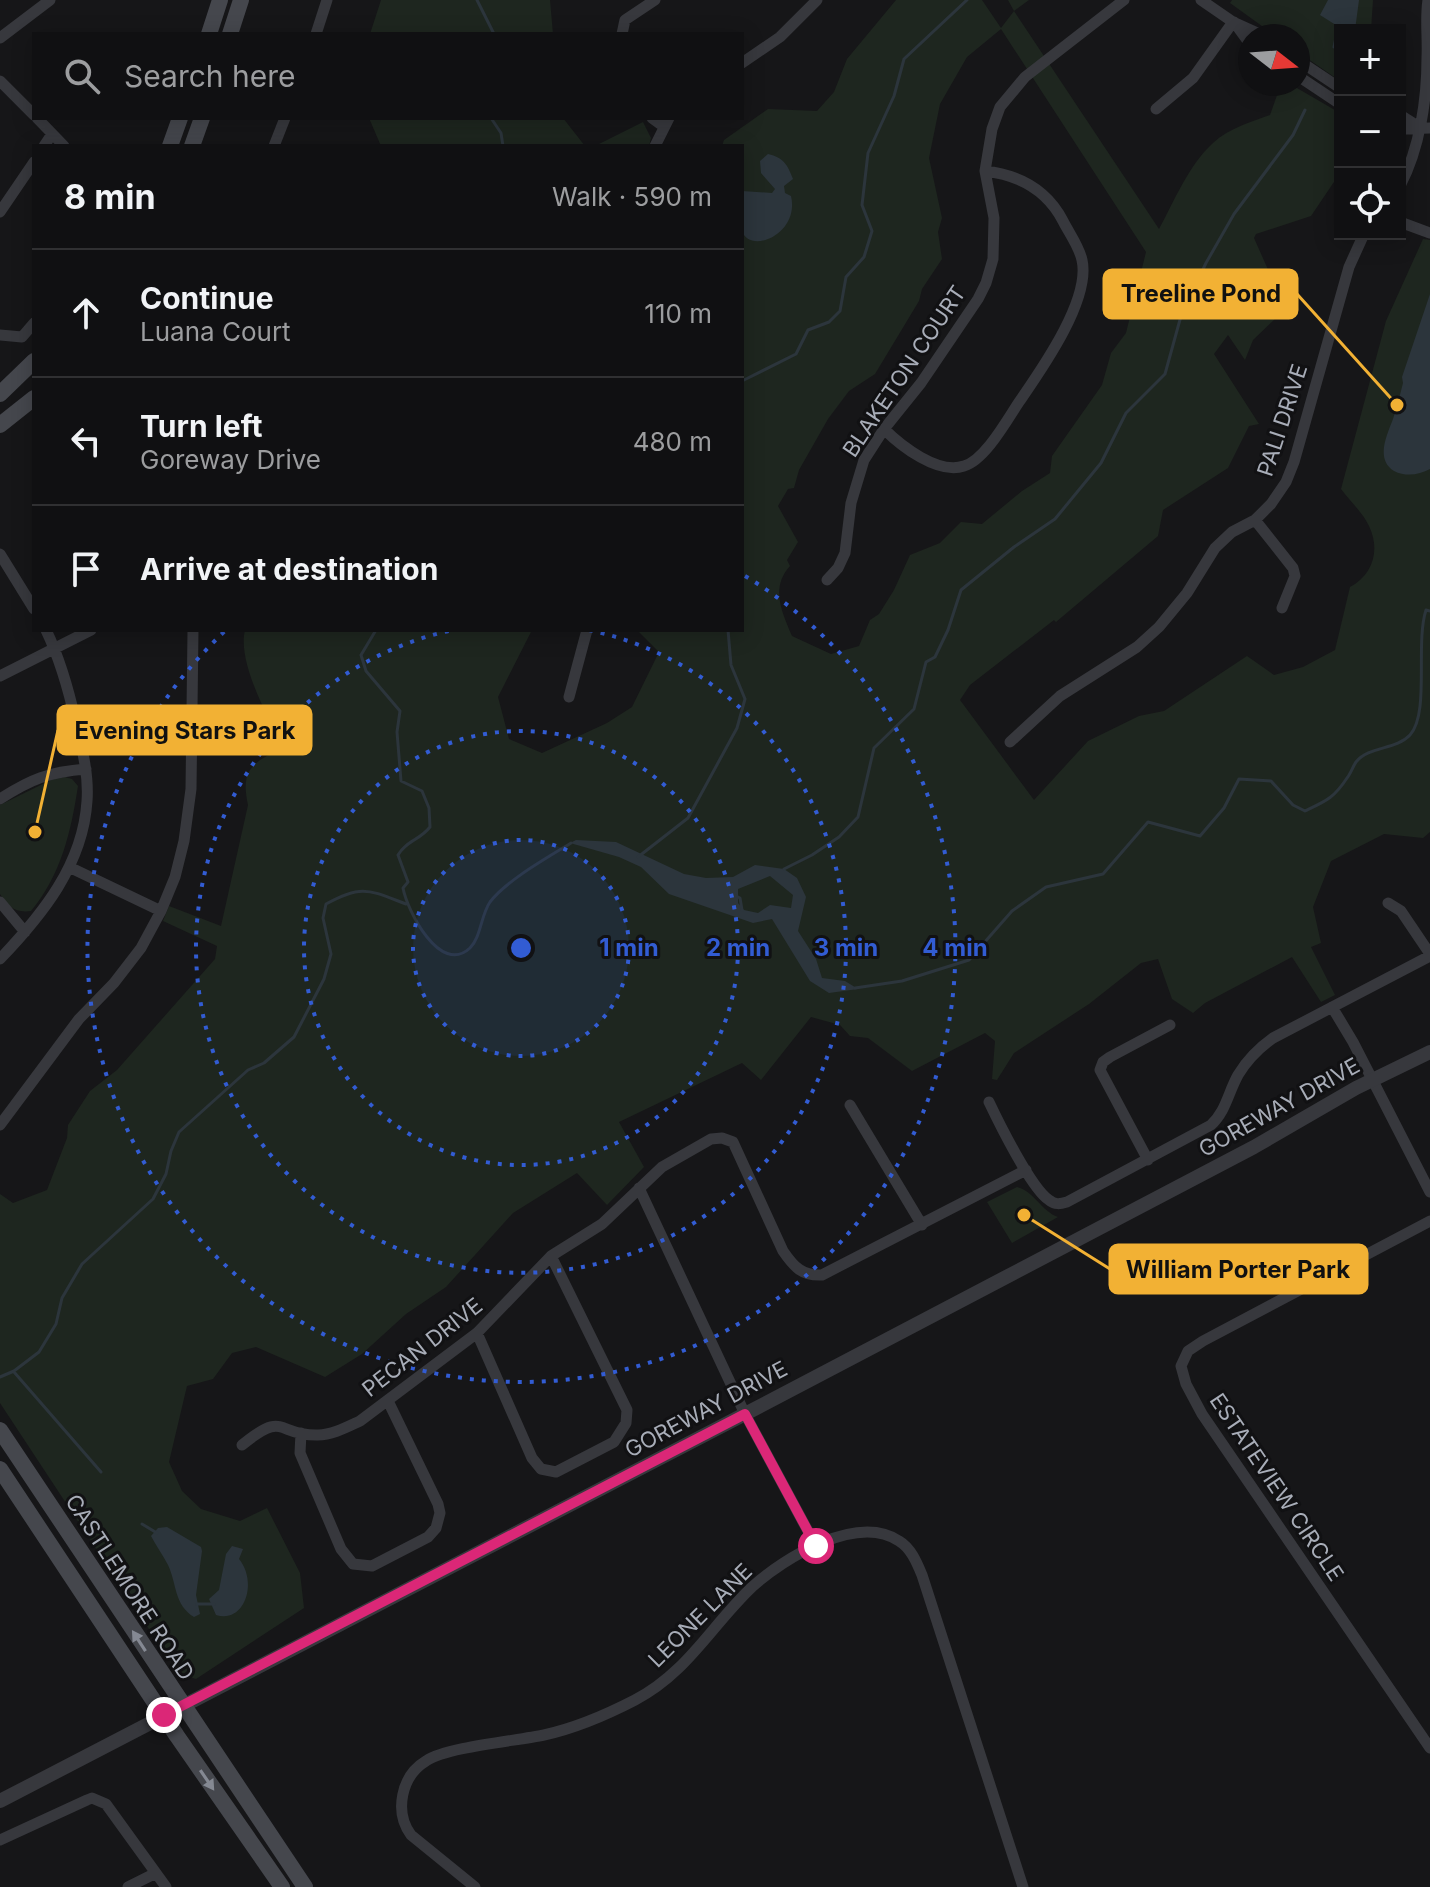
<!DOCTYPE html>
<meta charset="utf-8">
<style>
body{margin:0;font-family:Inter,sans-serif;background:#1e1e20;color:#f1f3f6}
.controls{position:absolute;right:24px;top:24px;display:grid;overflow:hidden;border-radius:0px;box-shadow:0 4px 20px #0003}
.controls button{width:72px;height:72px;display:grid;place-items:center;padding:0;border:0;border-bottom:2px solid #303032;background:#101012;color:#f1f3f6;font:40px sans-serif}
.compass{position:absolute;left:1238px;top:24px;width:72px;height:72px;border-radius:50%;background:#101012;box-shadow:0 4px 20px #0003;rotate:107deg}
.stop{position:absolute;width:24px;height:24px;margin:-18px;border:6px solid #db2777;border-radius:50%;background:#fff}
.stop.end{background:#db2777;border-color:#fff;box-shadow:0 2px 8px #0008}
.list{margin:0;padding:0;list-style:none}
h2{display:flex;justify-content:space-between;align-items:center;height:104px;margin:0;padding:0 32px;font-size:34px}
h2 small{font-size:26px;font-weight:400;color:#9c9d9f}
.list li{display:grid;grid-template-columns:52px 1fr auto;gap:24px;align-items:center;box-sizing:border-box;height:128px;padding:0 32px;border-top:2px solid #303032}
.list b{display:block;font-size:30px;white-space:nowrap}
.list p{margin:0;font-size:26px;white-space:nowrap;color:#9c9d9f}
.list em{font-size:26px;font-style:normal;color:#9c9d9f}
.icon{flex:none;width:44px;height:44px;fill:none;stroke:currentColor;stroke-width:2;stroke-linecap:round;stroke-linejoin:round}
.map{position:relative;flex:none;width:1430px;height:1887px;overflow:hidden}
.search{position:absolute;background:#101012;box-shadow:0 4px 20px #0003;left:32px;top:32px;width:712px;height:88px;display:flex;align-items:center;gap:20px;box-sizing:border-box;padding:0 28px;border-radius:0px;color:#9c9d9f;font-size:30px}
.panel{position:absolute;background:#101012;box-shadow:0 4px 20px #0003;left:32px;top:144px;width:712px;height:488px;border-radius:0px}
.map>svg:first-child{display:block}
.green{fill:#1e261f;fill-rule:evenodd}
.water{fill:#2c353c;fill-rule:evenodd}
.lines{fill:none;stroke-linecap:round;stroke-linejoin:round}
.stream{stroke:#2c353c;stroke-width:3}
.minor{stroke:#37383d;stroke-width:11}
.tertiary{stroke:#37383d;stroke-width:14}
.secondary{stroke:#45474d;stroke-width:16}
.oneway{fill:#858993}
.route{stroke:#db2777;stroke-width:10}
.ring{fill:none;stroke:#325cd3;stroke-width:4;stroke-dasharray:4 8}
.labels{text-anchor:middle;stroke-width:6;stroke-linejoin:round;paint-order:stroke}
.street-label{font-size:22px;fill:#a8adb8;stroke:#111113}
.centre{fill:#325cd3;stroke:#111113;stroke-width:4}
.ring-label{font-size:24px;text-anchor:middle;font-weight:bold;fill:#325cd3;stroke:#111113;stroke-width:6;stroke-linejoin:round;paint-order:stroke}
.leader{fill:none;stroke:#f2b134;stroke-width:3}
.callout-dot{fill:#f2b134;stroke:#111113;stroke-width:3}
.callout{fill:#f2b134;stroke:#f2b134;stroke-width:3}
.callout-label{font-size:24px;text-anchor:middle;font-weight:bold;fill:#111}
</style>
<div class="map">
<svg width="1430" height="1887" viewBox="0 0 1430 1887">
<rect width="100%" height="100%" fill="#161618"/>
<!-- green -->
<path class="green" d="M381,0h169l3,34h-183z
M896,0h86l19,28 13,-17 -6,-11h21l-15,11 145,218c16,-29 29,-63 54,-86 16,-15 38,-21 57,-28l11,-31h9l50,29v60l-29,43 -55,18 -2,4 24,54 -2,26 -23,22 -8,20 -17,-25 -14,19 45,70 -10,2 -21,42 -65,42 -5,26 -102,86 -2,-2 -84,65 -10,15 74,100 54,-59 51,-25 25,-5 83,-55 27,19 29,-8 32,-17 15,-63c22,-12 31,-36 19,-61 -6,-13 -19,-25 -28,-37l45,-168 37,-82 7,1v592l-7,6 -39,-4 -53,27 -18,46 8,36 -10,4 24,48 -14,7 -29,-45 -87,46 -12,10 -21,-14 -14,-40 -17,4 -52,41 -75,49 -17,27 -5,-1 3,-38 -10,-8 -73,38 -44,-33 -18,-2 -10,-11 -29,-8 -50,63 -19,-17 -123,59 25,45 -37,38 -30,-32 -64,40 -67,74 -40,27 -44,40 -37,23 -69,-30 -24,6 -19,26 -26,7 -18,76 13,29 19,18 39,12 27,-13 33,65 4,35 -108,71 -18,-6 -178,-270v-209l13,9 34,-13 20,-52 1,-13 22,-34 27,-21 98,-111 2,-13 -54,-25 6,-15 52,20 27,-121c-8,-36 5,-43 35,-57 -14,-30 -46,-85 -38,-118h287l-34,67 11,42 33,14 65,-30 25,-16 27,-55 -22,-22h105v-484h-20l2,-6 44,-31 49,2 17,-19 13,-33zM1001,29l145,223 -20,81 -15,20 -9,32 -50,71 -2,17 -28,18 -40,33 -21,-2 -21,21 -30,12 -16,35 -15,24 -9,6 -11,26 -28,8 -39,-18c-10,-24 -22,-48 -2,-70l-3,-6 11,-18 -20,-36 10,-17 6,-1 5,-18 29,-51 21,-28 26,-17 44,-73 3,-12 20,-30 -4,-27 4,-14 -13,-60 11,-54 27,-47z
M1232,0h141l-2,30h-31v51l-42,-29v-16h-22l-46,-33z
M369,118h194l22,28h-204z
M643,122l8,16 -2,8h-54z
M65,777l7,2 6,7c-7,46 -17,89 -47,125 -16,2 -23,-4 -31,-17v-89l51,-25z
M1017,1187c17,4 24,24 41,30l-46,26 -25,-41z"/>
<!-- water -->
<path class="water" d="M1328,0h31l-4,30 -16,-3 -19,-12z
M768,154c16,4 19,10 25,25l-9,7 1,7 6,3c9,38 -41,59 -49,35 -3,-11 0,-29 0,-40l30,2 3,-4 -14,-16 -1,-12z
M1430,294v175c-11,6 -24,8 -36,2 -19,-12 -7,-36 -1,-52 4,-12 7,-24 10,-36l-1,-6z
M576,840l40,2 68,32 22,4 27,-1 22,-12 29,4 13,9 9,19 -8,34 18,28 6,19 23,3 13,8 -29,4 -19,-12 -38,-62 -19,4 -84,-29 -28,-27 -22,-10 -49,-14zM770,876l23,19 -2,13 -21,-3 -12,8 -14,-3 -6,-7v-14z
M167,1527l34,20 1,4 -6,44 4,19 -6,3c-20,-12 -17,-33 -26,-52 -5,-10 -12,-19 -17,-29l7,-8z
M232,1546l11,3 -4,10c19,23 6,65 -23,56l-7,-16 10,-9 7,-36z"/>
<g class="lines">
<!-- stream -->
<path class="stream" d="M477,0l17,34
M1334,47l5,-24
M491,118l10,15 2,13
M742,374v17
M744,380l52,-26 12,-24 21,-8 11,-11 6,-34 18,-20 8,-26 -10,-26 6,-52 26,-57 10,-37 63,-59
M376,630l-15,25 5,16 34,40 -3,21 4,49 21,10 7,17 1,19c-10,13 -24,14 -32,28l10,27 -5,6c4,22 37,88 67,60 11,-11 11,-33 20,-46 17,-22 57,-44 81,-59
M638,857l50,-39 49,-90 8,-29 -14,-34 -3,-35
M784,869l28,-14 27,-18 19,-20 16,-69 40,-39 12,-47 9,-5 13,-27 13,-40 53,-43 41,-28 46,-56 25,-50 39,-39 16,-58 25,-53 28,-49 59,-79 12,-25
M736,896l4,2 2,12
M855,988l47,-7 67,-21 43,-49 34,-24 57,-13 45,-52 52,14 24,-28 15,-29 32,2 22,24 12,6c21,-10 29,-13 42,-33 4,-5 6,-12 9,-16 13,-16 40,-12 54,-27 20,-22 5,-91 16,-125l4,1
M14,1372l87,100
M0,1377l14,-6 25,-19 17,-28 6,-26 20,-34 71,-65 13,-25 5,-23 8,-19 69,-62 16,-7 30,-26 30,-58 7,-25 -8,-36 3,-14c36,-20 43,-14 80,0
M142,1524l15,9
M197,1604h17"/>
<!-- minor -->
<path class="minor" d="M1201,0l32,22 31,14
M1234,22l16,22
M316,34l11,-34
M622,34l3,-14 30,-20
M0,38l50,-38
M1298,60l42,28
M742,63l38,-26 37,-37
M1298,76l42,28
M0,81l34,34
M1156,109l37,-31 40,-56
M1400,115l19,12
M37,118l27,28
M652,118l11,8
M1400,129l30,-1
M44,146l8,-12
M274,146l11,-28
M655,146l14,-28
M1400,186c20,-38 27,-87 27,-129 1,-19 -2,-38 1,-57
M0,212l34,-50
M1400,222l30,11
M0,335l22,2 12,-14
M884,429c17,17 54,46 80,37 21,-6 43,-46 55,-64 22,-32 72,-102 63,-142 -3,-14 -13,-27 -19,-39 -16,-31 -44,-46 -78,-50
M1255,520l38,48 2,8 -13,32
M0,554l34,55
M827,580l11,-12 7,-15 6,-50 13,-43 20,-31 37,-46 57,-84 8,-16 7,-24 1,-41 -9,-47 7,-42 8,-22 25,-30 99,-77
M0,676l91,-46
M569,697l18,-67
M1010,742l50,-46 77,-49 22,-20 28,-34 28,-45 17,-16 23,-12 16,-16 15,-22 8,-20 55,-195 15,-33
M0,799c31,-20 49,-27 86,-30
M69,867l92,44
M0,902l25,30
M1388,903l13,8 29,43
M0,959c42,-44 83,-94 87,-158 2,-26 -5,-53 -11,-78 -7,-32 -16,-64 -30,-93
M1332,1007l21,35 77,150
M989,1102c10,21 42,86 60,98 6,5 11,4 18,2l144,-77c15,-14 17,-32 27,-50 9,-15 21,-27 35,-37l157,-82
M850,1105l72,120
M0,1125l79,-106 35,-36 27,-35 20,-37 14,-34 9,-36 7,-52 2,-159
M1148,1160l-48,-90 3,-8 7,-5 60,-32
M639,1188l106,226 71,132
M1430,1221l-227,120 -15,10 -7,15 5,18 16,30 228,334
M477,1333l55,125 9,11 15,3 58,-30 12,-19 1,-13 -76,-154
M301,1433l-1,20 41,96 12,15 19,2 56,-29 8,-9 4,-15 -2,-9 -50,-103
M242,1445c44,-36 34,-9 76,-10 14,0 29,-8 42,-14l117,-88 74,-77 51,-32 60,-57 49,-28 11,-1 11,4 50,109c11,16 19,25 39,24l204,-105
M0,1840l87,-40 5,-2 14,6 60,83
M128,1887l28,-14
M475,1887l-64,-52c-17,-23 -10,-59 15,-74 21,-14 90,-20 118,-26 32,-7 62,-20 91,-35 52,-27 76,-74 117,-113 32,-29 105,-74 147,-46 12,7 18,22 23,34l101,312"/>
<!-- tertiary -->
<path class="tertiary" d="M0,1801l745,-387 509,-267 102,-59 74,-36"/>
<!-- secondary -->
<path class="secondary" d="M209,34l11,-34
M230,34l11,-34
M170,146l10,-28
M192,146l10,-28
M0,394l34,-33
M0,425l34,-27
M0,1430l305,457
M0,1469l177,267 105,151"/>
</g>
<!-- one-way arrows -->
<defs><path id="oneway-solid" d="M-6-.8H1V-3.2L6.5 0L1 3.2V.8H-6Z" transform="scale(2)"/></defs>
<g class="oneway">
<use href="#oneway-solid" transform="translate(139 1641) rotate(-123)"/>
<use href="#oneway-solid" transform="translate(207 1780) rotate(56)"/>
</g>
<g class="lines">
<!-- route -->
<path class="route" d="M164,1715l581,-301 71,132"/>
</g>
<!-- distance rings -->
<circle cx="521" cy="948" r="108" fill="#325cd3" fill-opacity=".12"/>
<g class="ring">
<circle cx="521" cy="948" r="108"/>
<circle cx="521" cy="948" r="217"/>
<path d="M589 630A325 325 0 1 1 453 630"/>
<path d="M745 576A434 434 0 1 1 225 631"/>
</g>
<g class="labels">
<!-- street labels -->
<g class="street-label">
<text transform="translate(904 371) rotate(-56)" y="8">BLAKETON COURT</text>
<text transform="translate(1282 420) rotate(-72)" y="8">PALI DRIVE</text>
<text transform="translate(1279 1107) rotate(-29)" y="8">GOREWAY DRIVE</text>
<text transform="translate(422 1347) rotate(-38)" y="8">PECAN DRIVE</text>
<text transform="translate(706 1409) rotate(-28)" y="8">GOREWAY DRIVE</text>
<text transform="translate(1277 1487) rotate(56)" y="8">ESTATEVIEW CIRCLE</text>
<text transform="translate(130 1587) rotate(57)" y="8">CASTLEMORE ROAD</text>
<text transform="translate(700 1615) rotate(-45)" y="8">LEONE LANE</text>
</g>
</g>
<circle cx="521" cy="948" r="12" class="centre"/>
<g class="ring-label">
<text x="629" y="956">1 min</text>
<text x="738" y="956">2 min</text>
<text x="846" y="956">3 min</text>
<text x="955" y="956">4 min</text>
</g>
<!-- callouts -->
<path class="leader" d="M1397 405L1297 294M35 832L58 730M1024 1215L1110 1269"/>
<g class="callout-dot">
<circle cx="1397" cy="405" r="8"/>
<circle cx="35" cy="832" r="8"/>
<circle cx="1024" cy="1215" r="8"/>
</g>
<g class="callout">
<rect x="1104" y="270" width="193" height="48" rx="8"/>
<rect x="58" y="706" width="253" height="48" rx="8"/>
<rect x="1110" y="1245" width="257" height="48" rx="8"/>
</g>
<g class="callout-label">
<text x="1201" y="302">Treeline Pond</text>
<text x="185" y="739">Evening Stars Park</text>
<text x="1238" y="1278">William Porter Park</text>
</g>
</svg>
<div class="controls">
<button>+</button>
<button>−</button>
<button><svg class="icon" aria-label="locate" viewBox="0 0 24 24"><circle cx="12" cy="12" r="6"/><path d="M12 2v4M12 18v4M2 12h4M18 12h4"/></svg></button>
</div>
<svg class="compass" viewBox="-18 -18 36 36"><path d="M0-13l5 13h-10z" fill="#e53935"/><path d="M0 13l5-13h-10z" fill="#9c9d9f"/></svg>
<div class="stop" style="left:816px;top:1546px"></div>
<div class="stop end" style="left:164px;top:1715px"></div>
<div class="search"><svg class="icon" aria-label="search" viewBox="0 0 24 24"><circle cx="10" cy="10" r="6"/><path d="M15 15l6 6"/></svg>Search here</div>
<section class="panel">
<h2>8 min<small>Walk · 590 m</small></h2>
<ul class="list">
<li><svg class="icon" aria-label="ahead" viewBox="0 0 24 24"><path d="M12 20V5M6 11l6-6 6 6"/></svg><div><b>Continue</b><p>Luana Court</p></div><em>110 m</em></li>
<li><svg class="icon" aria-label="left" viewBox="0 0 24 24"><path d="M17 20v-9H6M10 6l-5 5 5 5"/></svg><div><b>Turn left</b><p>Goreway Drive</p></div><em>480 m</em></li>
<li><svg class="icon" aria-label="arrive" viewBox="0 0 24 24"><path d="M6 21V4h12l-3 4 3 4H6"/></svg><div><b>Arrive at destination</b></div></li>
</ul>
</section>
</div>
